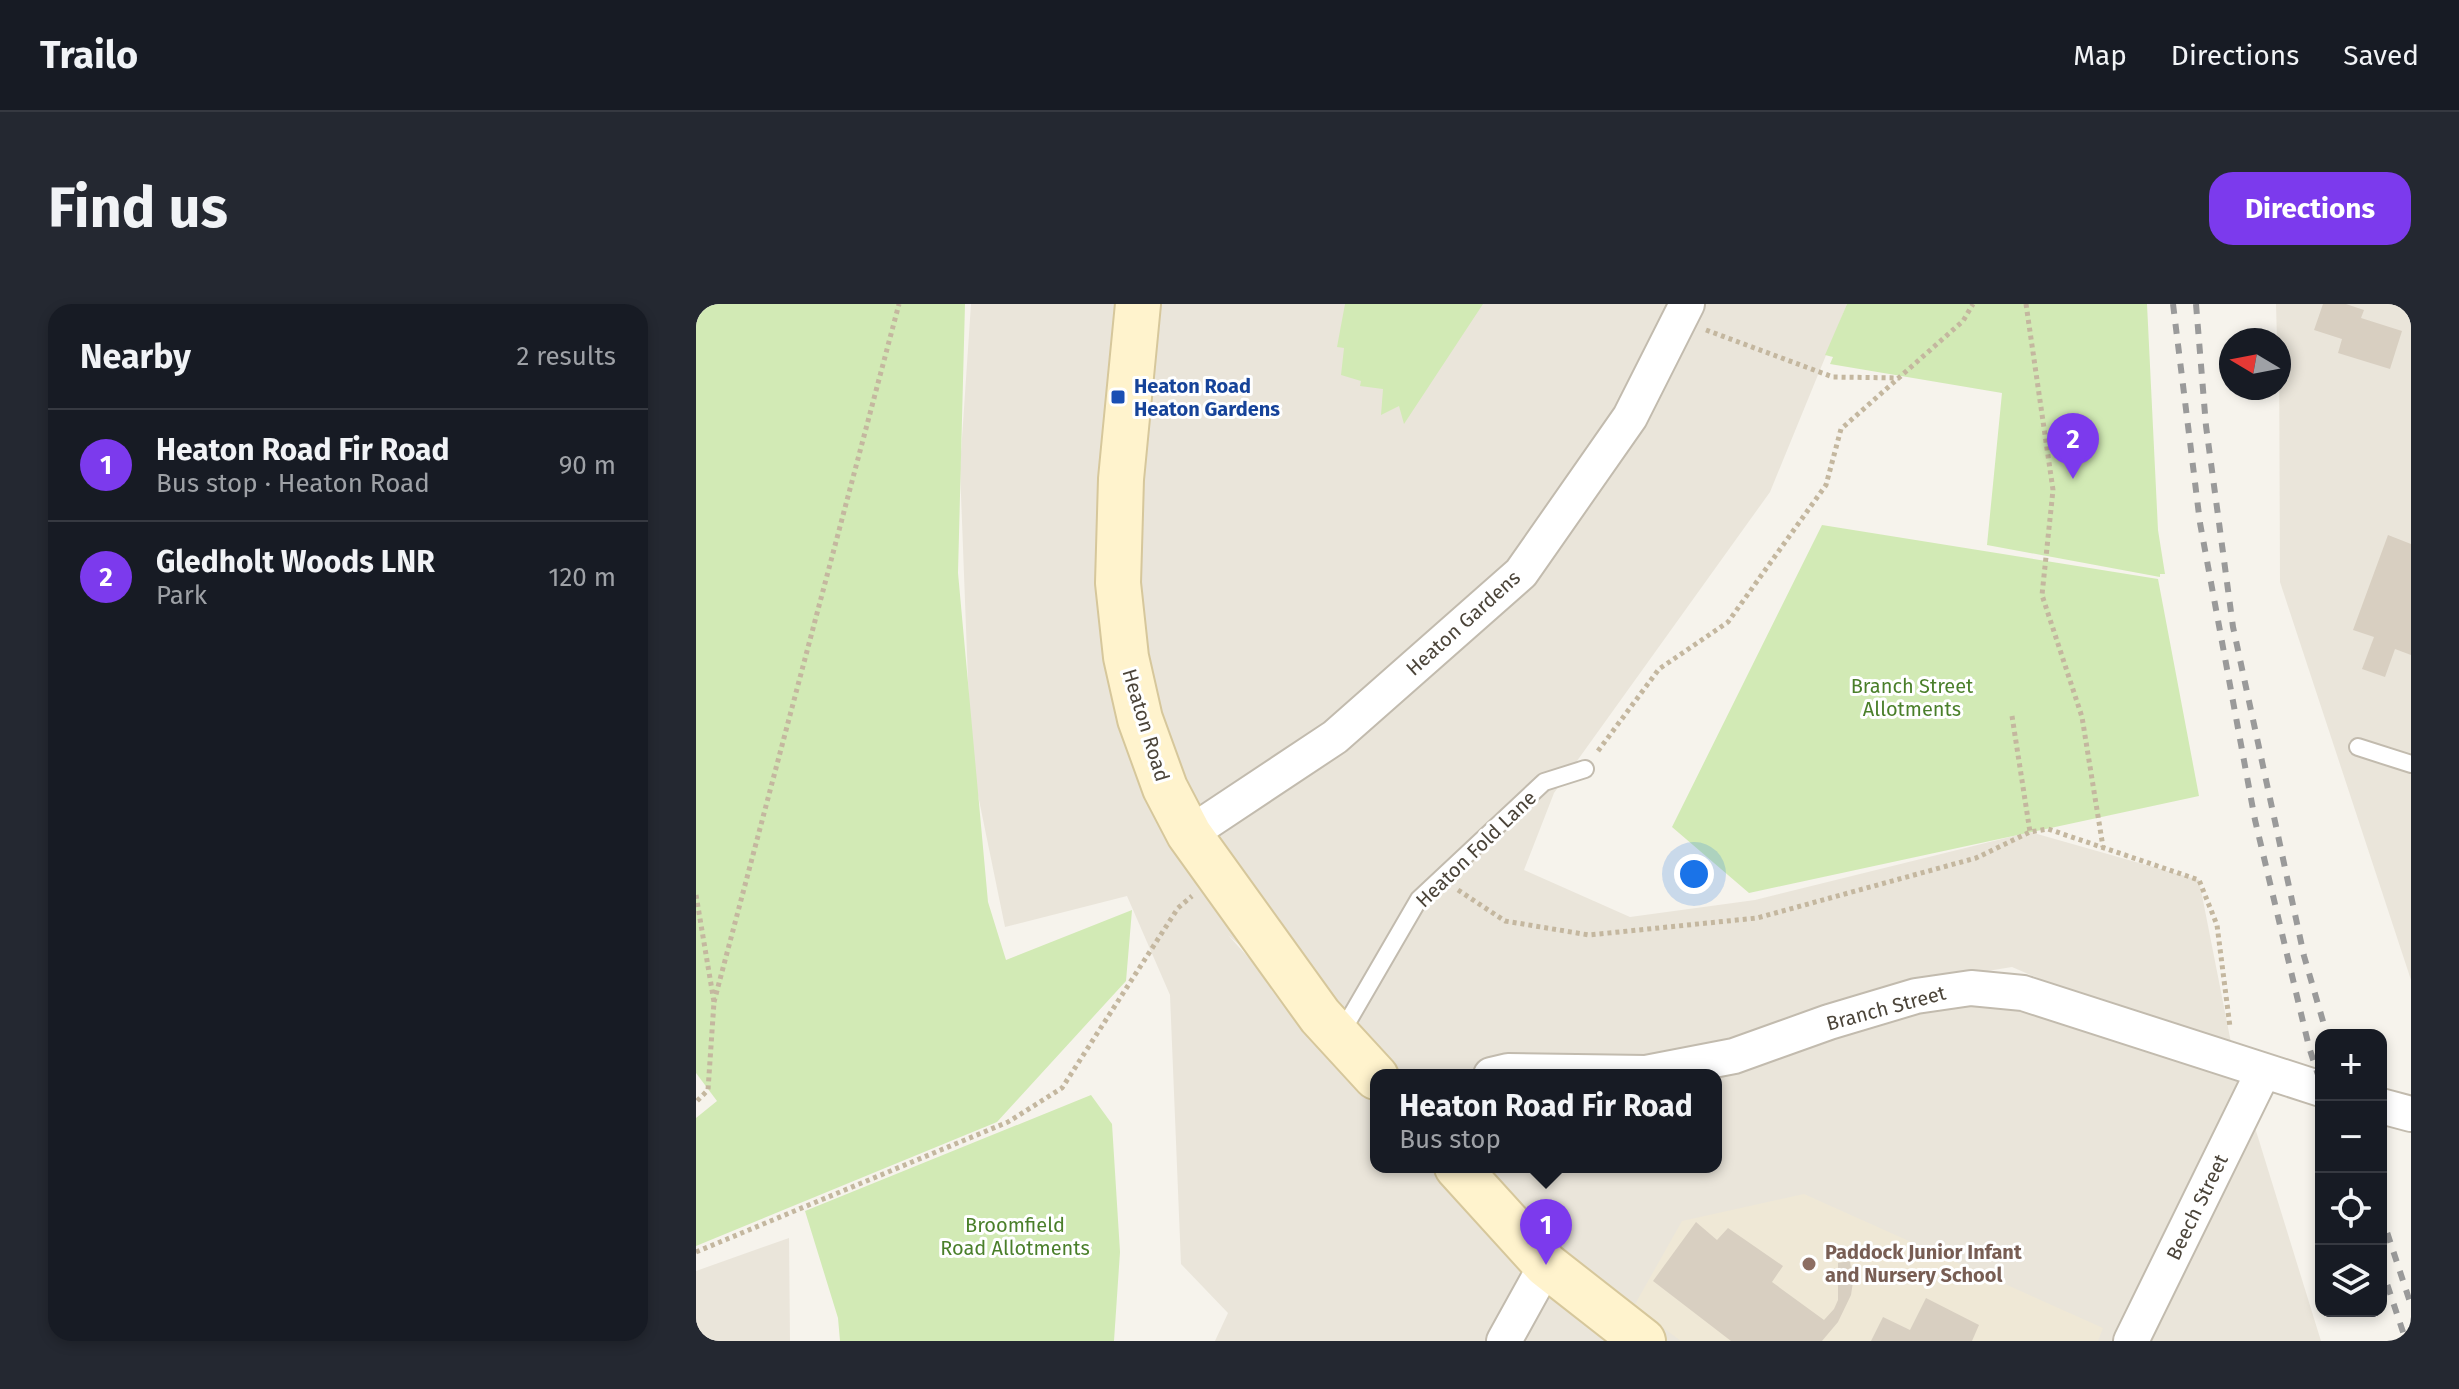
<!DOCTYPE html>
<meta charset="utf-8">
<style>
body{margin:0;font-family:"Fira Sans",sans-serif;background:#242831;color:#f1f3f6}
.controls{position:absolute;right:24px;bottom:24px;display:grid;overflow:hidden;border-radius:16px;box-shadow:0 4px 12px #0003}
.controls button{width:72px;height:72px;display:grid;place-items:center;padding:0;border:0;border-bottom:2px solid #363941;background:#171b24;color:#f1f3f6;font:40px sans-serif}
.compass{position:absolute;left:1523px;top:24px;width:72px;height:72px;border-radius:50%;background:#171b24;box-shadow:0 4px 12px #0003;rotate:280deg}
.you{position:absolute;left:998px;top:570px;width:28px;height:28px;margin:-20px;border:6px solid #fff;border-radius:50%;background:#1a73e8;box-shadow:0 0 0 12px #1a73e833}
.badge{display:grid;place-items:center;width:52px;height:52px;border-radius:50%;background:#7c3aed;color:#fff;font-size:26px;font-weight:700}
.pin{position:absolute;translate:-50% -66px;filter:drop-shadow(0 2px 4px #0008)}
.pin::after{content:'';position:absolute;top:42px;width:28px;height:24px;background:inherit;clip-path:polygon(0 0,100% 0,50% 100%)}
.popup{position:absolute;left:674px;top:765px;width:352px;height:104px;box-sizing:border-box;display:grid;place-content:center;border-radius:16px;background:#171b24;filter:drop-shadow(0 2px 6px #0005);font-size:26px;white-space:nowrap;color:#9ea1a6}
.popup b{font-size:30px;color:#f1f3f6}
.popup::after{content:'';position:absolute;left:50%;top:100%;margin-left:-16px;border:16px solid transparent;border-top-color:#171b24}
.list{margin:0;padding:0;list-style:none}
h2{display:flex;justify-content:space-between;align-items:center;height:104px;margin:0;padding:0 32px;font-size:34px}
h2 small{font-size:26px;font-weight:400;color:#9ea1a6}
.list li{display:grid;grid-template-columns:52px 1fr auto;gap:24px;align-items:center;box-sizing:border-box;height:112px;padding:0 32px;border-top:2px solid #363941}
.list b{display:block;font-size:30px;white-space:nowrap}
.list p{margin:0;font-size:26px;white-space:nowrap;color:#9ea1a6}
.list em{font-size:26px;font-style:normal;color:#9ea1a6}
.icon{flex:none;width:44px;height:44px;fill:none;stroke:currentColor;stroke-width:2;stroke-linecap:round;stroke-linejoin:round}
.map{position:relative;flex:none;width:1715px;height:1037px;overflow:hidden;border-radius:24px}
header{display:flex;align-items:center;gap:48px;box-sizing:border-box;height:112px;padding:0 40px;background:#171b24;border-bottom:2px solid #363941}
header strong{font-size:38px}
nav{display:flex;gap:44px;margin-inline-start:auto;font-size:28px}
.intro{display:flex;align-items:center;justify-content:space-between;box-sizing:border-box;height:192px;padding:0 48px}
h1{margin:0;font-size:56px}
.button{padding:20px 36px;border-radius:24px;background:#7c3aed;color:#fff;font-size:28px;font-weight:700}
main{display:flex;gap:48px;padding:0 48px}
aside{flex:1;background:#171b24;border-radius:24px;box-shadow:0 4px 12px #0003}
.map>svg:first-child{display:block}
.residential{fill:#eae5da;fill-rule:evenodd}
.education{fill:#efe8d6}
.green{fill:#d2eab5}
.building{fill:#d8cfc1}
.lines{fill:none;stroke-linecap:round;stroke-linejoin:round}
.lane-casing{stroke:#c2bbae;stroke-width:20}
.street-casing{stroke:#c2bbae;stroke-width:38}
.secondary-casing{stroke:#d6c79b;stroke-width:48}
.path{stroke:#c4b79f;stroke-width:5;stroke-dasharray:4 4;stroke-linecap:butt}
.lane{stroke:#fff;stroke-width:16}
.street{stroke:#fff;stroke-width:34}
.secondary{stroke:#fff3cd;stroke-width:44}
.rail{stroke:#9a9a9a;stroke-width:6;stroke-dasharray:10 10;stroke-linecap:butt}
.transit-dot{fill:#1a4fb4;stroke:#fff;stroke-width:3}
.education-dot{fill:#8d6e63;stroke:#fff;stroke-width:3}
.labels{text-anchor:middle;stroke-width:6;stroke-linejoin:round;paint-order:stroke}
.transit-label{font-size:20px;font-weight:bold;fill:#164399;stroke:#fff;text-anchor:start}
.street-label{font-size:20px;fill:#4b4439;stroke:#fff}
.park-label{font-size:20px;fill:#4a7f2a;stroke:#fff}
.education-label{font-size:20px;font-weight:bold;fill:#785e54;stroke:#fff;text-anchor:start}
</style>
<header>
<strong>Trailo</strong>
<nav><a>Map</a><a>Directions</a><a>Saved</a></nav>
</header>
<div class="intro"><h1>Find us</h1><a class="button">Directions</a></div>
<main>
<aside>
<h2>Nearby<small>2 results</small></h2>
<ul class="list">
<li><span class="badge">1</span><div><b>Heaton Road Fir Road</b><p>Bus stop · Heaton Road</p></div><em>90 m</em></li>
<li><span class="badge">2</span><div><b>Gledholt Woods LNR</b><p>Park</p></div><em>120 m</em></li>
</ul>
</aside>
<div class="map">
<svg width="1715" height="1037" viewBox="0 0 1715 1037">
<rect width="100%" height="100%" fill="#f6f3ec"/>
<!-- residential -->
<path class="residential" d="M275,0h876l-77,188 -216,301 -30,77 106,47 125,-17 275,-68 169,48 36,183 86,278h-1106l13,-28 -47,-49 -11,-269 -43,-99 -122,31 -34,-166 -11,-293zM532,631l159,140h329v92h-340v-69zM1316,663l214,92 -255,-71 -82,-1z
M1580,0h135v676l-131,-398 -1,-242h-2z
M93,934l1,103h-94v-70z"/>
<!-- education -->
<path class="education" d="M1108,890l299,134 -5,13h-417l-47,-35 48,-85z"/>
<!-- green -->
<path class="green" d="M0,0h269l-7,269 30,329 18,58 126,-50 -6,71 -129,141 -301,124v-128l21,-17 -21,-28z
M649,0h138l-79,120 -5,-18 -18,9 2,-26 -23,-3 1,-5 -20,-6 3,-27 -7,-1z
M1151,0h300l11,226 7,44h-5v3l-173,-32 15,-152 -172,-29 3,-7 -8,-2z
M1126,221l336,54 41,217 -450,97 -77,-66z
M395,791l21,29 8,128 -6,89h-274l-2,-23 -33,-107z"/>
<!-- building -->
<path class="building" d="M1627,0h23l18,6 -3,8 41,13 -12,38 -52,-16 4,-14 -28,-9z
M1692,231l23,9v111l-16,-6 -10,28 -23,-8 12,-32 -21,-7z
M1000,918l21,18 11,-12 55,38 -11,16 52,38 10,-11 4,-9v-37l12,-2 3,21 -2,13 -13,27 -16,19h-91l-78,-60z
M1230,994l53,27 -7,16h-101l12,-24 27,13z"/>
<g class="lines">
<!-- lane casing -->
<g class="lane-casing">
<path id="lane" d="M1662,443l53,17
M644,731l79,-136 125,-117 41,-13"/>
</g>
<!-- street casing -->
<g class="street-casing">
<path id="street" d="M493,530l146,-97 186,-164 109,-156 57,-113
M795,771l17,-4 138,2 88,-17 95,-34 87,-26 55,-8 52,5 298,96
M1685,802l30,8
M808,1037l42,-76
M1435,1037l132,-269"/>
</g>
<!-- secondary casing -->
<g class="secondary-casing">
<path id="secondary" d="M442,0l-17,175 -3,104 8,74 14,62 25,69 24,46 131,182 56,61
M761,863l89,98 97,76"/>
</g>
<!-- path -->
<path class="path" d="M1330,0l27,186 -11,105 40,122 21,130
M1010,26l127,47 67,1
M1316,412l18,116
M902,447l61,-82 69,-47 98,-137 15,-56 122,-108 10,-17
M762,586l47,31 84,14 168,-17 219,-60 54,-26 18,-3 151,51 18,45 13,102
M0,591l18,107 -6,88 -12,12
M18,698l185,-698
M0,948l312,-130 54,-34 116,-180 14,-12"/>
<!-- lane -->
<use href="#lane" class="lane"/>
<!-- street -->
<use href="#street" class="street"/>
<!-- secondary -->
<use href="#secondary" class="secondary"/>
<!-- rail -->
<path class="rail" d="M1477,0l27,219 55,297 54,227 12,37
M1500,0l10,122 27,201 71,329 23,79
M1685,910l30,91
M1685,962l25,75"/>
</g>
<!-- markers -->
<rect class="transit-dot" x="414" y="85" width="16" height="16" rx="4"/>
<circle class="education-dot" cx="1113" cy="960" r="8"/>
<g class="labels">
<!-- transit labels -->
<g class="transit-label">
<text x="438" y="89">Heaton Road<tspan x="438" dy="23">Heaton Gardens</tspan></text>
</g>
<!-- street labels -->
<g class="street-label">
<text transform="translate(767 319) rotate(-42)" y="7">Heaton Gardens</text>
<text transform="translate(450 421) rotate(73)" y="7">Heaton Road</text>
<text transform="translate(780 545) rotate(-44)" y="7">Heaton Fold Lane</text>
<text transform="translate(1190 704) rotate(-15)" y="7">Branch Street</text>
<text transform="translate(1501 903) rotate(-64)" y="7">Beech Street</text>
</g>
<!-- park labels -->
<g class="park-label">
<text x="1216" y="389">Branch Street<tspan x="1216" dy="23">Allotments</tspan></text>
<text x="319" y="928">Broomfield<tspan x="319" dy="23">Road Allotments</tspan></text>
</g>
<!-- education labels -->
<g class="education-label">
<text x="1129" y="955">Paddock Junior Infant<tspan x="1129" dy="23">and Nursery School</tspan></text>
</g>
</g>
</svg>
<div class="controls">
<button>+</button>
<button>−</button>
<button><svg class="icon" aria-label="locate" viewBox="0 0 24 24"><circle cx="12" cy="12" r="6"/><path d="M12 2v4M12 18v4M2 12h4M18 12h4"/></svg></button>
<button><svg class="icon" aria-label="layers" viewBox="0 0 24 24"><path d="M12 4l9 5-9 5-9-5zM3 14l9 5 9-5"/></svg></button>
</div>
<svg class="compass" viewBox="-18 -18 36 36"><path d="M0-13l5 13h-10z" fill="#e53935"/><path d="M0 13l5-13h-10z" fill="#9ea1a6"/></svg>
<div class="you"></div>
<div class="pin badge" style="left:850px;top:961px">1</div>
<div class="popup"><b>Heaton Road Fir Road</b>Bus stop</div>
<div class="pin badge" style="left:1377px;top:175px">2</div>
</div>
</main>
